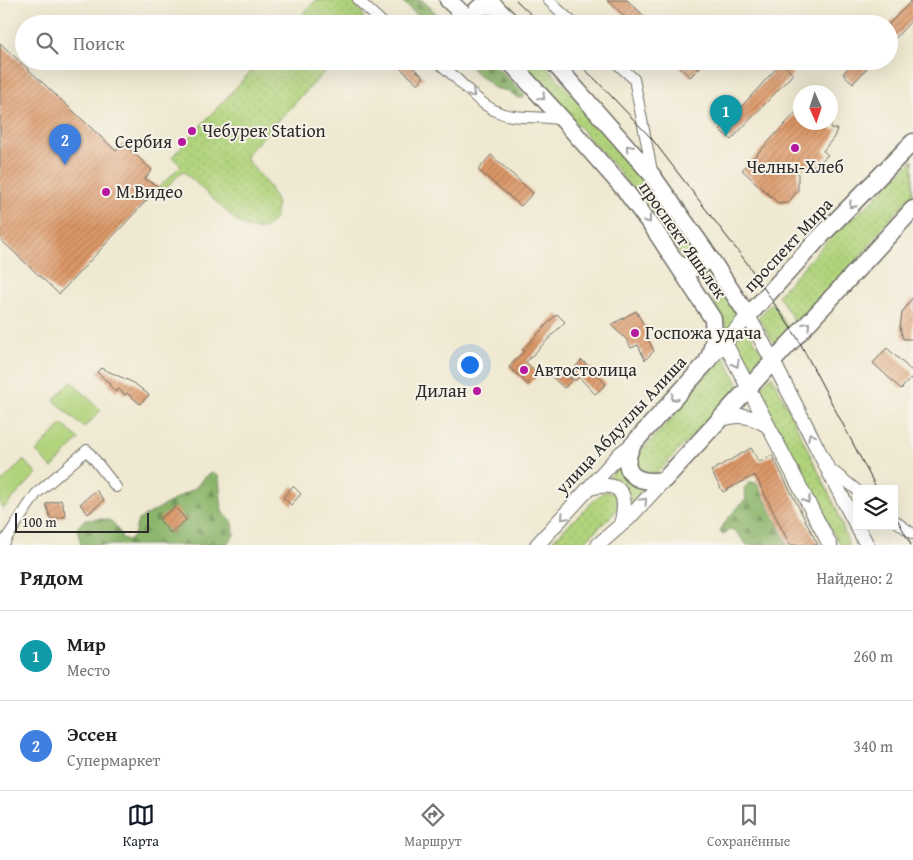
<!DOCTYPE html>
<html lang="ru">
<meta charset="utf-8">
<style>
body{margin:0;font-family:"Gentium Book Plus",serif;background:#f6f6f6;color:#202124}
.controls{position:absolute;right:15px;bottom:15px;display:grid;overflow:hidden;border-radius:0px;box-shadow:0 5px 20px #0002}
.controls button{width:45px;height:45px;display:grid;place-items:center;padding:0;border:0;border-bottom:1px solid #e0e0e0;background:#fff;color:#202124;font:25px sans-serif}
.compass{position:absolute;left:793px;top:85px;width:45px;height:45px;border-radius:50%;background:#fff;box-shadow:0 5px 20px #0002;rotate:177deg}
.scale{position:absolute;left:15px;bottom:12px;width:134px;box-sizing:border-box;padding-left:5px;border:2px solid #2b2b2b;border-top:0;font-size:14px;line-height:18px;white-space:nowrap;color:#2b2b2b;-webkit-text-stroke:4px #f7f3e8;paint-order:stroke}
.you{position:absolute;left:469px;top:364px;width:18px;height:18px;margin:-12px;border:4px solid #fff;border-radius:50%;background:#1a73e8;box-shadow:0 0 0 8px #1a73e833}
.badge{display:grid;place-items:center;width:32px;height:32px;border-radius:50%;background:#111827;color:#fff;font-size:16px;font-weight:700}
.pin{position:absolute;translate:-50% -41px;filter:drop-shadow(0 1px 2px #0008)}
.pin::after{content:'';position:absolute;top:26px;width:18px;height:15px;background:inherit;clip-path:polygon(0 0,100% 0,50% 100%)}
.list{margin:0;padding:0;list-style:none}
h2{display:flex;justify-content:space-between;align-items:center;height:65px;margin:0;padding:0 20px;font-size:21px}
h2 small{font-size:16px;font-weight:400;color:#757577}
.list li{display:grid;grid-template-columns:32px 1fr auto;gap:15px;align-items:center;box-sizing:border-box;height:90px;padding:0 20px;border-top:1px solid #e0e0e0}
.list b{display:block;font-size:19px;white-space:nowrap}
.list p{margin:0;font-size:16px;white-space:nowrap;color:#757577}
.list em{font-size:16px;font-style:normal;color:#757577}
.icon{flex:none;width:28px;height:28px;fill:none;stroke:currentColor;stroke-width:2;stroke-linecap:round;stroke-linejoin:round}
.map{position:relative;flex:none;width:913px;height:545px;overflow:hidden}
.search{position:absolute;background:#fff;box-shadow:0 5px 20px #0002;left:15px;right:15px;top:15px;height:55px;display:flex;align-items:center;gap:12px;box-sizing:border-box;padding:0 18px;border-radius:28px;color:#757577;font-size:19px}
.sheet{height:245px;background:#fff}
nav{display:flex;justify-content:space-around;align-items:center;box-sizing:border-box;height:70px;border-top:1px solid #e0e0e0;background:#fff;font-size:14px;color:#757577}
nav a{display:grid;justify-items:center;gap:2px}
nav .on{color:#111827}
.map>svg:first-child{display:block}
.grass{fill:url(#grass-dots);stroke:#6e7f54}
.forest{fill:url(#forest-firs);stroke:#5c704c}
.green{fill:#b0d37c;stroke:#6e7f54}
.building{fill:url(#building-hatch)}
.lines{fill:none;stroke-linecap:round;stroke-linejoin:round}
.minor-casing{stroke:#706e65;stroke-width:12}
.secondary-casing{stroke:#706e65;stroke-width:16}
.primary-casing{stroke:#706e65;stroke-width:19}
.minor{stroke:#fff;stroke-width:10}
.secondary{stroke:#fff;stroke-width:14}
.primary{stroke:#fff;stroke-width:16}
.tram{stroke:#2b2b2b;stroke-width:1}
.oneway{stroke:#a0a0a0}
.poi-dot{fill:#b5179e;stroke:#f7f3e8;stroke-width:2}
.labels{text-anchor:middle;stroke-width:4;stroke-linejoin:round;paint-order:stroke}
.poi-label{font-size:18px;fill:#2b2b2b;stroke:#f7f3e8;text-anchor:start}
.street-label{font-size:18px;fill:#2b2b2b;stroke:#f7f3e8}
</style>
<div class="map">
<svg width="913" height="545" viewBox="0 0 913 545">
<defs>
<pattern id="grass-dots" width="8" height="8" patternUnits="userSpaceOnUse" patternTransform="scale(1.25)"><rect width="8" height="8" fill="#b0d37c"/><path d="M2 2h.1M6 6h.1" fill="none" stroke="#98b56b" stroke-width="1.8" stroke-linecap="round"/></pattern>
<pattern id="forest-firs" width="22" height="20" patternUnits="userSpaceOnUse" patternTransform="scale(1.25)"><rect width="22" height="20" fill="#8cb56c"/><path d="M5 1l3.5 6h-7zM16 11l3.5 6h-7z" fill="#739359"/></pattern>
<pattern id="building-hatch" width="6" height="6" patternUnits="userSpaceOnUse" patternTransform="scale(1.25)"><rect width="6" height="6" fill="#dc9868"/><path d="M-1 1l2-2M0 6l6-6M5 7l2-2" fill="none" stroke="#b37c56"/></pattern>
</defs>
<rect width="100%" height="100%" fill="#f7f3e8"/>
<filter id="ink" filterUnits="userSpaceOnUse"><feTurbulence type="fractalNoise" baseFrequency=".02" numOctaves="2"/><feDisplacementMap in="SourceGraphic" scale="10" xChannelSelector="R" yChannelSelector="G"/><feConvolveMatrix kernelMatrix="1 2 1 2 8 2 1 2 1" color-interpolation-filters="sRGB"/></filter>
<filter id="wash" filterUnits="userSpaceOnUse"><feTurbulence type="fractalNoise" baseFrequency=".0096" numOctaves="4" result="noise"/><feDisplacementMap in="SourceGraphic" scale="20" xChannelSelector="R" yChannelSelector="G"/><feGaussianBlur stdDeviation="1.12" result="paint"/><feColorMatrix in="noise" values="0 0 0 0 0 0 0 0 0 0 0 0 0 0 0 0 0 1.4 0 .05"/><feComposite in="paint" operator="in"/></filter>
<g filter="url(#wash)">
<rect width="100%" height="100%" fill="#efe9d1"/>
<!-- grass -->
<path class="grass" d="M316,0h34c8,7 14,13 14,24h-70z
M260,61h75l-89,94 2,6 21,25 8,18 -1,11 -3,6 -7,7 -5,1h-10l-12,-6 -56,-52 -20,20 -4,-4 22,-21 -9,-9z
M520,61h21l8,8 78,88 72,96 -2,7 -7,3 -6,-4 -68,-91z
M913,160v35l-28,29 -23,31 -65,70 -19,-30 58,-64 31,-25z
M708,267l31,49 -11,13 -8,-14 -18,-43z
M772,303l19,29 -14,15 -19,-29z
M747,328l18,30 -14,15 -17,-32z
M724,356l15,30 -81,86 -4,3 -13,-3 -5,-8 2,-10 35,-37 35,-45z
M772,376l65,134 12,35h-8l-2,-2 -82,-153z
M622,463l23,24 -14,16 -2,-8 -22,-15z
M606,491l10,4 2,10 -2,6 -35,34h-33l54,-52z"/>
<!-- forest -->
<path class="forest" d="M401,0h21l26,24h-22z
M470,61l21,1 33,32v4h-6l-10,-7 -14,-3 -23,-20 -2,-4z
M212,473l7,4 3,34 11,12 1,12 -8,10h-145l-4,-17 7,-8c22,-1 29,-5 38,18l7,2 5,-5 4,-15 57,-32 9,-10z
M750,482l7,1 31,62h-41l-12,-14 -5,-2 -6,5 -3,-1 -1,-2 7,-12 19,-20 -2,-11z"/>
<!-- green -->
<path class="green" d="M71,381l30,29 -17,18 -30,-28z
M62,424l17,15 -27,29 -16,-16z
M23,460l14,13 -33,35 -4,-3v-21z"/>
<g id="blocks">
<!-- building -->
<path class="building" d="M607,0h20l26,24h-20z
M912,0h1v19l-24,26v-21z
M0,43l116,108 7,-8 29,27 -7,9 14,8 -100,107 -59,-55z
M392,61h13l19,16 -6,7z
M673,61h20l7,6 -10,10z
M854,61h20l-21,22 -10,-9z
M781,63l12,11 -62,66 -11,-10z
M800,108v14h31v7h6l-3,8 -11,14 5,4 -12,10 -18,4v21l-10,13 -9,1 -37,-34z
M491,155l42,38 -12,13 -43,-36z
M913,297v42h-10l-3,-12 2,-14z
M636,311l9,16 4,14 5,10 -9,9 -7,-15 -7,3 -4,-8 -16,-15z
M557,314l8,8 -39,40 13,12 -11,11 -19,-18 15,-16 -2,-1z
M887,348l26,24v4l-12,13 -28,-26z
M582,360l24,24 -11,10 -16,-17 -4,4 -7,-7z
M101,368l33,15 15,12 -9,9 -13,-11 -2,2 -6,-6 -3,3 -7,-7 1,-1 -13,-12z
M559,368l13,12 -8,8 -13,-12z
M751,448l8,14 13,-7 46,90h-28l-35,-70 -32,17 -12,-21z
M293,486l8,8 -10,11 -8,-8z
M96,490l8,10 -16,14 -8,-10z
M61,500l5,16 -15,4 -5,-16z
M175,507l11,13 -16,13 -11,-14z"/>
</g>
</g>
<g filter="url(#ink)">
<use href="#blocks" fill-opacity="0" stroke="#706e65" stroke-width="1"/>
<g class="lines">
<!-- minor casing -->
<g class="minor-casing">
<path id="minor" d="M358,0l26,24
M548,0l26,24
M436,61c22,15 37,40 62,51 16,8 45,3 65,8
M614,61l20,18 18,92
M828,467l29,23
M894,520l19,14
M2,545l34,-51 51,-44 29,37"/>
</g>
<!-- secondary casing -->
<g class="secondary-casing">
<path id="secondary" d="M721,335l109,210
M708,361l40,-45c39,68 72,140 109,210
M719,420c19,-7 32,-5 49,6
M590,488c34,-9 38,9 31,37
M857,526l10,19
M537,545l84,-92 12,-9
M598,545l31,-27 35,-38"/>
</g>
<!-- primary casing -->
<g class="primary-casing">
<path id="primary" d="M448,0l26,24
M488,0l25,24
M475,24c-3,-17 6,-20 21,-17
M509,61l55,60 60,68 30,40 59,90 1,19 -3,14 -4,10 -74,82c-15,30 3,40 31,36l249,-271
M552,61l100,114 53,75 43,66 72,-79 93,-95
M677,263c16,9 28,8 28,-13"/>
</g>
<!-- minor -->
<use href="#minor" class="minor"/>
<!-- secondary -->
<use href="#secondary" class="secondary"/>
<!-- primary -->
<use href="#primary" class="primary"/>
<!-- tram -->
<path class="tram" d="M516,0l25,24
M576,61l21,20 55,58 95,124 51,76 79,150
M894,513l17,32"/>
</g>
<!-- one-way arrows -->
<defs><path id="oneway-chevron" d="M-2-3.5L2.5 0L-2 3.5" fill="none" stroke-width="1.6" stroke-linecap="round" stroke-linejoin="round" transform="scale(1.25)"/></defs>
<g class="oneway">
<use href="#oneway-chevron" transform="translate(472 94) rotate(42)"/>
<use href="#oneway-chevron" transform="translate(542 97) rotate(47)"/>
<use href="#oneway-chevron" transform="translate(629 148) rotate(-131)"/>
<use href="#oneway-chevron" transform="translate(852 205) rotate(134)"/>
<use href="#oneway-chevron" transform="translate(648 220) rotate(52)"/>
<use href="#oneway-chevron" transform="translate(807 325) rotate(-48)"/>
<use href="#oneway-chevron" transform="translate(736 364) rotate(61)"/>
<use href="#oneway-chevron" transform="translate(674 398) rotate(132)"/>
<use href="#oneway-chevron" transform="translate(811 436) rotate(-116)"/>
<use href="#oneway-chevron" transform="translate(807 500) rotate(63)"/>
<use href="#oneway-chevron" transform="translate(644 501) rotate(-47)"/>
<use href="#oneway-chevron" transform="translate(564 517) rotate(133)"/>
</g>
</g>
<!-- markers -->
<g class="poi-dot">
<circle cx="192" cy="131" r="5"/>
<circle cx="182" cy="142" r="5"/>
<circle cx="795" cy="148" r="5"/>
<circle cx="106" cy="192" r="5"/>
<circle cx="635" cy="333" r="5"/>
<circle cx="524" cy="370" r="5"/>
<circle cx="477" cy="391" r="5"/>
</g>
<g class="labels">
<!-- poi labels -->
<g class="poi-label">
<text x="202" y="137">Чебурек Station</text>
<text x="172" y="148" text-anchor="end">Сербия</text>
<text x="795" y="173" text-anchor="middle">Челны-Хлеб</text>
<text x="116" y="198">М.Видео</text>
<text x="645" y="339">Госпожа удача</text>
<text x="534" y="376">Автостолица</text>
<text x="467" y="397" text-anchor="end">Дилан</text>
</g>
<!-- street labels -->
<g class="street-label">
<text transform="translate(683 240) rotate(55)" y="6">проспект Яшьлек</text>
<text transform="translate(788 245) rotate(-47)" y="6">проспект Мира</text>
<text transform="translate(621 425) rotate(-47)" y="6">улица Абдуллы Алиша</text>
</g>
</g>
</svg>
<div class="controls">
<button><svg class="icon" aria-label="layers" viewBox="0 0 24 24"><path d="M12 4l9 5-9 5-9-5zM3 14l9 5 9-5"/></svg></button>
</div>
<svg class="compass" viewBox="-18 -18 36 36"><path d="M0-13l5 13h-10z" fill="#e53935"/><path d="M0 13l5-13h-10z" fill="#757577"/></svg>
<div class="scale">100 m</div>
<div class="you"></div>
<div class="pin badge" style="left:726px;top:136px;background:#0f9aa8">1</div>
<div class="pin badge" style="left:65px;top:165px;background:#3f7fe0">2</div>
<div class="search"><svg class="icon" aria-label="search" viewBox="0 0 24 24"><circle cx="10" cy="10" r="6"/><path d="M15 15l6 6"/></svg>Поиск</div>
</div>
<section class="sheet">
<h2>Рядом<small>Найдено: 2</small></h2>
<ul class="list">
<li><span class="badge" style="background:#0f9aa8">1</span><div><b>Мир</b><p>Место</p></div><em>260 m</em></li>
<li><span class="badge" style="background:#3f7fe0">2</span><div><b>Эссен</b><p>Супермаркет</p></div><em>340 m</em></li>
</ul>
</section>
<nav>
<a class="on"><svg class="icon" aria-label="map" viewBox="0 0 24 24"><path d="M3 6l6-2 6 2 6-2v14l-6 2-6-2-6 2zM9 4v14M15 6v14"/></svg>Карта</a>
<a><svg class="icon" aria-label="directions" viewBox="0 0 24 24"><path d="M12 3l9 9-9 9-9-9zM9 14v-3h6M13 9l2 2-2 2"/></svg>Маршрут</a>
<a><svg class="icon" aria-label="saved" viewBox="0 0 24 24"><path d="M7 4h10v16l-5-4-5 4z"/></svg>Сохранённые</a>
</nav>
